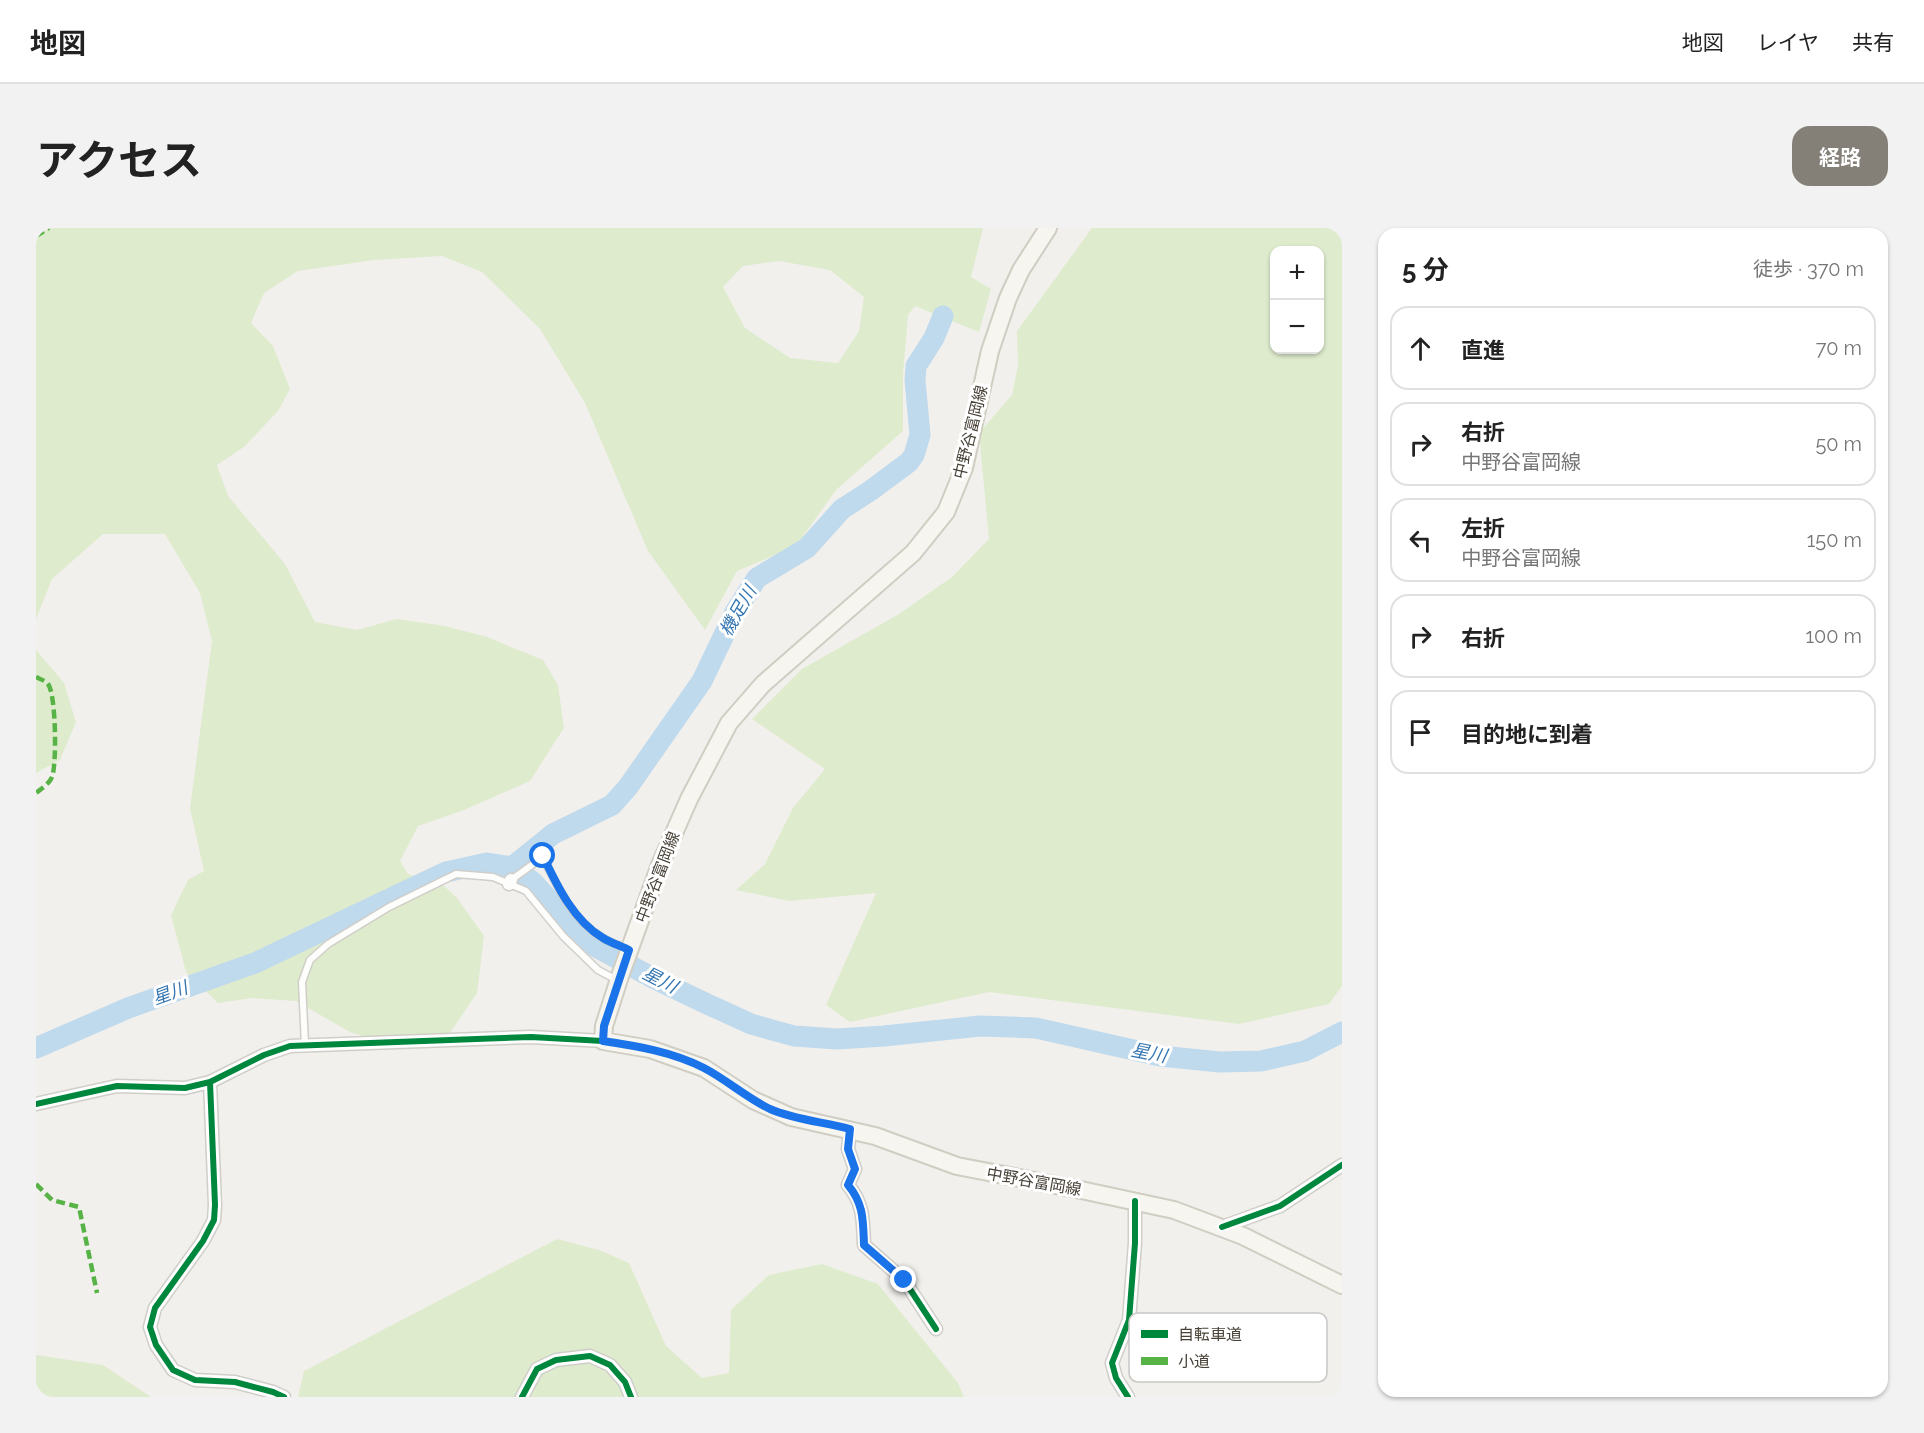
<!DOCTYPE html>
<html lang="ja">
<meta charset="utf-8">
<style>
body{margin:0;font-family:Raleway,"Noto Sans JP",sans-serif;background:#f2f2f2;color:#222}
.controls{position:absolute;right:18px;top:18px;display:grid;overflow:hidden;border-radius:12px;box-shadow:0 2px 4px #0004}
.controls button{width:54px;height:54px;display:grid;place-items:center;padding:0;border:0;border-bottom:2px solid #e0e0e0;background:#fff;color:#222;font:30px sans-serif}
.stop{position:absolute;width:18px;height:18px;margin:-14px;border:4px solid #1a73e8;border-radius:50%;background:#fff}
.stop.end{background:#1a73e8;border-color:#fff;box-shadow:0 2px 6px #0008}
.list{margin:0;padding:0;list-style:none}
h2{display:flex;justify-content:space-between;align-items:center;height:78px;margin:0;padding:0 24px;font-size:26px}
h2 small{font-size:20px;font-weight:400;color:#767676}
.list li{display:grid;grid-template-columns:39px 1fr auto;gap:18px;align-items:center;box-sizing:border-box;height:84px;margin:0 12px 12px;padding:0 12px;border:2px solid #e0e0e0;border-radius:18px}
.list b{display:block;font-size:22px;white-space:nowrap}
.list p{margin:0;font-size:20px;white-space:nowrap;color:#767676}
.list em{font-size:20px;font-style:normal;color:#767676}
.icon{flex:none;width:33px;height:33px;fill:none;stroke:currentColor;stroke-width:2;stroke-linecap:round;stroke-linejoin:round}
.map{position:relative;flex:none;width:1306px;height:1169px;overflow:hidden;border-radius:18px}
header{display:flex;align-items:center;gap:36px;box-sizing:border-box;height:84px;padding:0 30px;background:#fff;border-bottom:2px solid #e0e0e0}
header strong{font-size:28px}
nav{display:flex;gap:33px;margin-inline-start:auto;font-size:21px}
.intro{display:flex;align-items:center;justify-content:space-between;box-sizing:border-box;height:144px;padding:0 36px}
h1{margin:0;font-size:42px}
.button{padding:15px 27px;border-radius:18px;background:#847f77;color:#fff;font-size:21px;font-weight:700}
main{display:flex;gap:36px;padding:0 36px}
aside{flex:1;background:#fff;border-radius:18px;box-shadow:0 2px 4px #0004}
.map>svg:first-child{display:block}
.green{fill:#deebcd;fill-rule:evenodd}
.lines{fill:none;stroke-linecap:round;stroke-linejoin:round}
.river{stroke:#bfd9ed;stroke-width:21}
.lane-casing{stroke:#d0cec9;stroke-width:9}
.street-casing{stroke:#d0cec9;stroke-width:15}
.secondary-casing{stroke:#d0cdc3;stroke-width:20}
.lane{stroke:#fdfdfc;stroke-width:6}
.street{stroke:#fdfdfc;stroke-width:12}
.secondary{stroke:#f7f5ef;stroke-width:16}
.quiet{stroke:#57b346;stroke-width:4.5;stroke-dasharray:9 4.5;stroke-linecap:butt}
.cycleway-casing{stroke:#fff;stroke-width:10}
.cycleway{stroke:#00873e;stroke-width:6}
.route{stroke:#1a73e8;stroke-width:8}
.labels{text-anchor:middle;stroke-width:6;stroke-linejoin:round;paint-order:stroke}
.street-label{font-size:16px;fill:#484238;stroke:#fff}
.water-label{font-size:18px;font-style:italic;fill:#3476b1;stroke:#fff}
.key{fill:#fff;stroke:#c8c6c3;stroke-width:1.5}
.key-label{font-size:16px;fill:#484238}
</style>
<header>
<strong>地図</strong>
<nav><a>地図</a><a>レイヤ</a><a>共有</a></nav>
</header>
<div class="intro"><h1>アクセス</h1><a class="button">経路</a></div>
<main>
<div class="map">
<svg width="1306" height="1169" viewBox="0 0 1306 1169">
<rect width="100%" height="100%" fill="#f2f0ec"/>
<!-- green -->
<path class="green" d="M0,0h947l-12,49 20,12 -12,43 -64,-26 -7,9 -5,59v57l-67,59 -40,56 -59,25 -32,59 -57,-79 -63,-148 -45,-74 -58,-57 -40,-16 -68,4 -76,11 -34,22 -13,30 22,23 17,43 -12,22 -34,36 -27,18 11,31 57,68 30,58 42,8 40,-11 48,7 42,11 56,23 15,25 6,43 -34,53 -66,29 -46,16 -18,35 8,13 36,12 13,12 27,38 -7,57 -32,47 -41,9 -54,-17 -54,-31 -44,-3 -34,5 -32,-31 -15,-57 17,-35 16,-9 -14,-63 22,-167 -12,-48 -35,-59h-62l-51,45 -16,40zM743,33l51,9 34,27 -5,34 -21,32 -48,-5 -45,-30 -22,-41 20,-21z
M1056,0h250v758l-13,18 -90,20 -250,-32 -139,30 -24,-17 50,-112 -87,8 -53,-11 29,-26 28,-56 32,-39 -73,-50 50,-50 97,-55 53,-37 37,-38 -10,-106 33,-38 6,-29 -1,-35zM1238,22h46v100h-46z
M0,422l28,33 12,39 -16,38 -24,13z
M521,1011l42,11 30,13 37,83 36,32 27,-5 2,-63 38,-35 53,-11 56,20 80,99 6,14h-666l6,-26z
M0,1127l67,10 48,32h-115z"/>
<g class="lines">
<!-- river -->
<path class="river" d="M476,639l41,-33 59,-29 16,-18 74,-106 33,-69 22,-34 50,-30 35,-39 28,-18 39,-29 5,-7 6,-20 -5,-55 1,-14 18,-28 9,-22
M0,820l92,-40 127,-45 191,-91 41,-9 25,4 21,15 54,60 66,36 52,25 46,21 43,12 43,3 47,-3 96,-10 56,2 124,28 60,6 41,-1 44,-10 37,-19"/>
<!-- lane casing -->
<g class="lane-casing">
<path id="lane" d="M475,652l32,-23c14,29 30,64 60,81 8,5 17,8 26,11
M269,817l-3,-63 8,-22 18,-16 61,-37 67,-33 37,3 33,14 37,45 35,34 19,10"/>
</g>
<!-- street casing -->
<g class="street-casing">
<path id="street" d="M473,656l2,-4
M174,854l5,123 -1,15 -11,21 -48,67 -5,19 6,18 17,25 22,10 40,2 38,10 11,5
M0,876l81,-18 68,2 25,-6 54,-27 26,-9 241,-9 72,4
M814,901l-2,20 7,20 -7,16c16,19 15,36 16,60l40,35 32,49
M1186,999l58,-21 62,-41
M486,1169l15,-28 19,-9 34,-4 20,9 15,17 6,15
M1092,1169l-12,-19 -4,-15 17,-43 6,-77v-42"/>
</g>
<!-- secondary casing -->
<g class="secondary-casing">
<path id="secondary" d="M1012,0l-27,42 -13,28 -18,53 -26,117 -18,44 -33,41 -150,131 -34,39 -40,76 -29,66 -40,111 -16,50 -1,15 47,8 54,19 49,32 38,17 84,19 82,30 124,24 93,20 69,26 99,49"/>
</g>
<!-- lane -->
<use href="#lane" class="lane"/>
<!-- street -->
<use href="#street" class="street"/>
<!-- secondary -->
<use href="#secondary" class="secondary"/>
<!-- quiet -->
<path class="quiet" d="M0,8l13,-8
M0,449c4,2 10,4 12,7 8,10 9,80 4,93 -2,6 -11,12 -16,16
M0,956l16,16 27,7 18,86"/>
<!-- cycleway casing -->
<g class="cycleway-casing">
<path id="cycleway" d="M174,854l5,123 -1,15 -11,21 -48,67 -5,19 6,18 17,25 22,10 40,2 38,10 11,5
M0,876l81,-18 68,2 25,-6 54,-27 26,-9 241,-9 72,4
M814,901l-2,20 7,20 -7,16c16,19 15,36 16,60l40,35 32,49
M1186,999l58,-21 62,-41
M486,1169l15,-28 19,-9 34,-4 20,9 15,17 6,15
M1092,1169l-12,-19 -4,-15 17,-43 6,-77v-42"/>
</g>
<!-- cycleway -->
<use href="#cycleway" class="cycleway"/>
</g>
<g class="lines">
<!-- route -->
<path class="route" d="M507,628c14,30 31,65 60,82 8,5 18,8 26,12l-25,76 -1,15c34,5 70,11 101,27 23,12 43,30 66,41 25,11 54,13 80,20l-2,20 7,20 -7,16c16,19 15,36 16,60l40,35"/>
</g>
<g class="labels">
<!-- street labels -->
<g class="street-label">
<text transform="translate(934 204) rotate(-76)" y="6">中野谷富岡線</text>
<text transform="translate(621 649) rotate(-69)" y="6">中野谷富岡線</text>
<text transform="translate(998 953) rotate(10)" y="6">中野谷富岡線</text>
</g>
<!-- water labels -->
<g class="water-label">
<text transform="translate(702 383) rotate(-60)" y="6">機足川</text>
<text transform="translate(624 752) rotate(27)" y="6">星川</text>
<text transform="translate(134 765) rotate(-20)" y="6">星川</text>
<text transform="translate(1113 825) rotate(11)" y="6">星川</text>
</g>
</g>
<!-- legend -->
<rect x="1093" y="1085" width="198" height="69" rx="9" class="key"/>
<rect x="1105" y="1102" width="27" height="8" fill="#00873e"/>
<rect x="1105" y="1129" width="27" height="8" fill="#57b346"/>
<g class="key-label">
<text x="1142" y="1112">自転車道</text>
<text x="1142" y="1139">小道</text>
</g>
</svg>
<div class="controls">
<button>+</button>
<button>−</button>
</div>
<div class="stop" style="left:507px;top:628px"></div>
<div class="stop end" style="left:868px;top:1052px"></div>
</div>
<aside>
<h2>5 分<small>徒歩 · 370 m</small></h2>
<ul class="list">
<li><svg class="icon" aria-label="ahead" viewBox="0 0 24 24"><path d="M12 20V5M6 11l6-6 6 6"/></svg><div><b>直進</b></div><em>70 m</em></li>
<li><svg class="icon" aria-label="right" viewBox="0 0 24 24"><path d="M7 20v-9h11M14 6l5 5-5 5"/></svg><div><b>右折</b><p>中野谷富岡線</p></div><em>50 m</em></li>
<li><svg class="icon" aria-label="left" viewBox="0 0 24 24"><path d="M17 20v-9H6M10 6l-5 5 5 5"/></svg><div><b>左折</b><p>中野谷富岡線</p></div><em>150 m</em></li>
<li><svg class="icon" aria-label="right" viewBox="0 0 24 24"><path d="M7 20v-9h11M14 6l5 5-5 5"/></svg><div><b>右折</b></div><em>100 m</em></li>
<li><svg class="icon" aria-label="arrive" viewBox="0 0 24 24"><path d="M6 21V4h12l-3 4 3 4H6"/></svg><div><b>目的地に到着</b></div></li>
</ul>
</aside>
</main>
